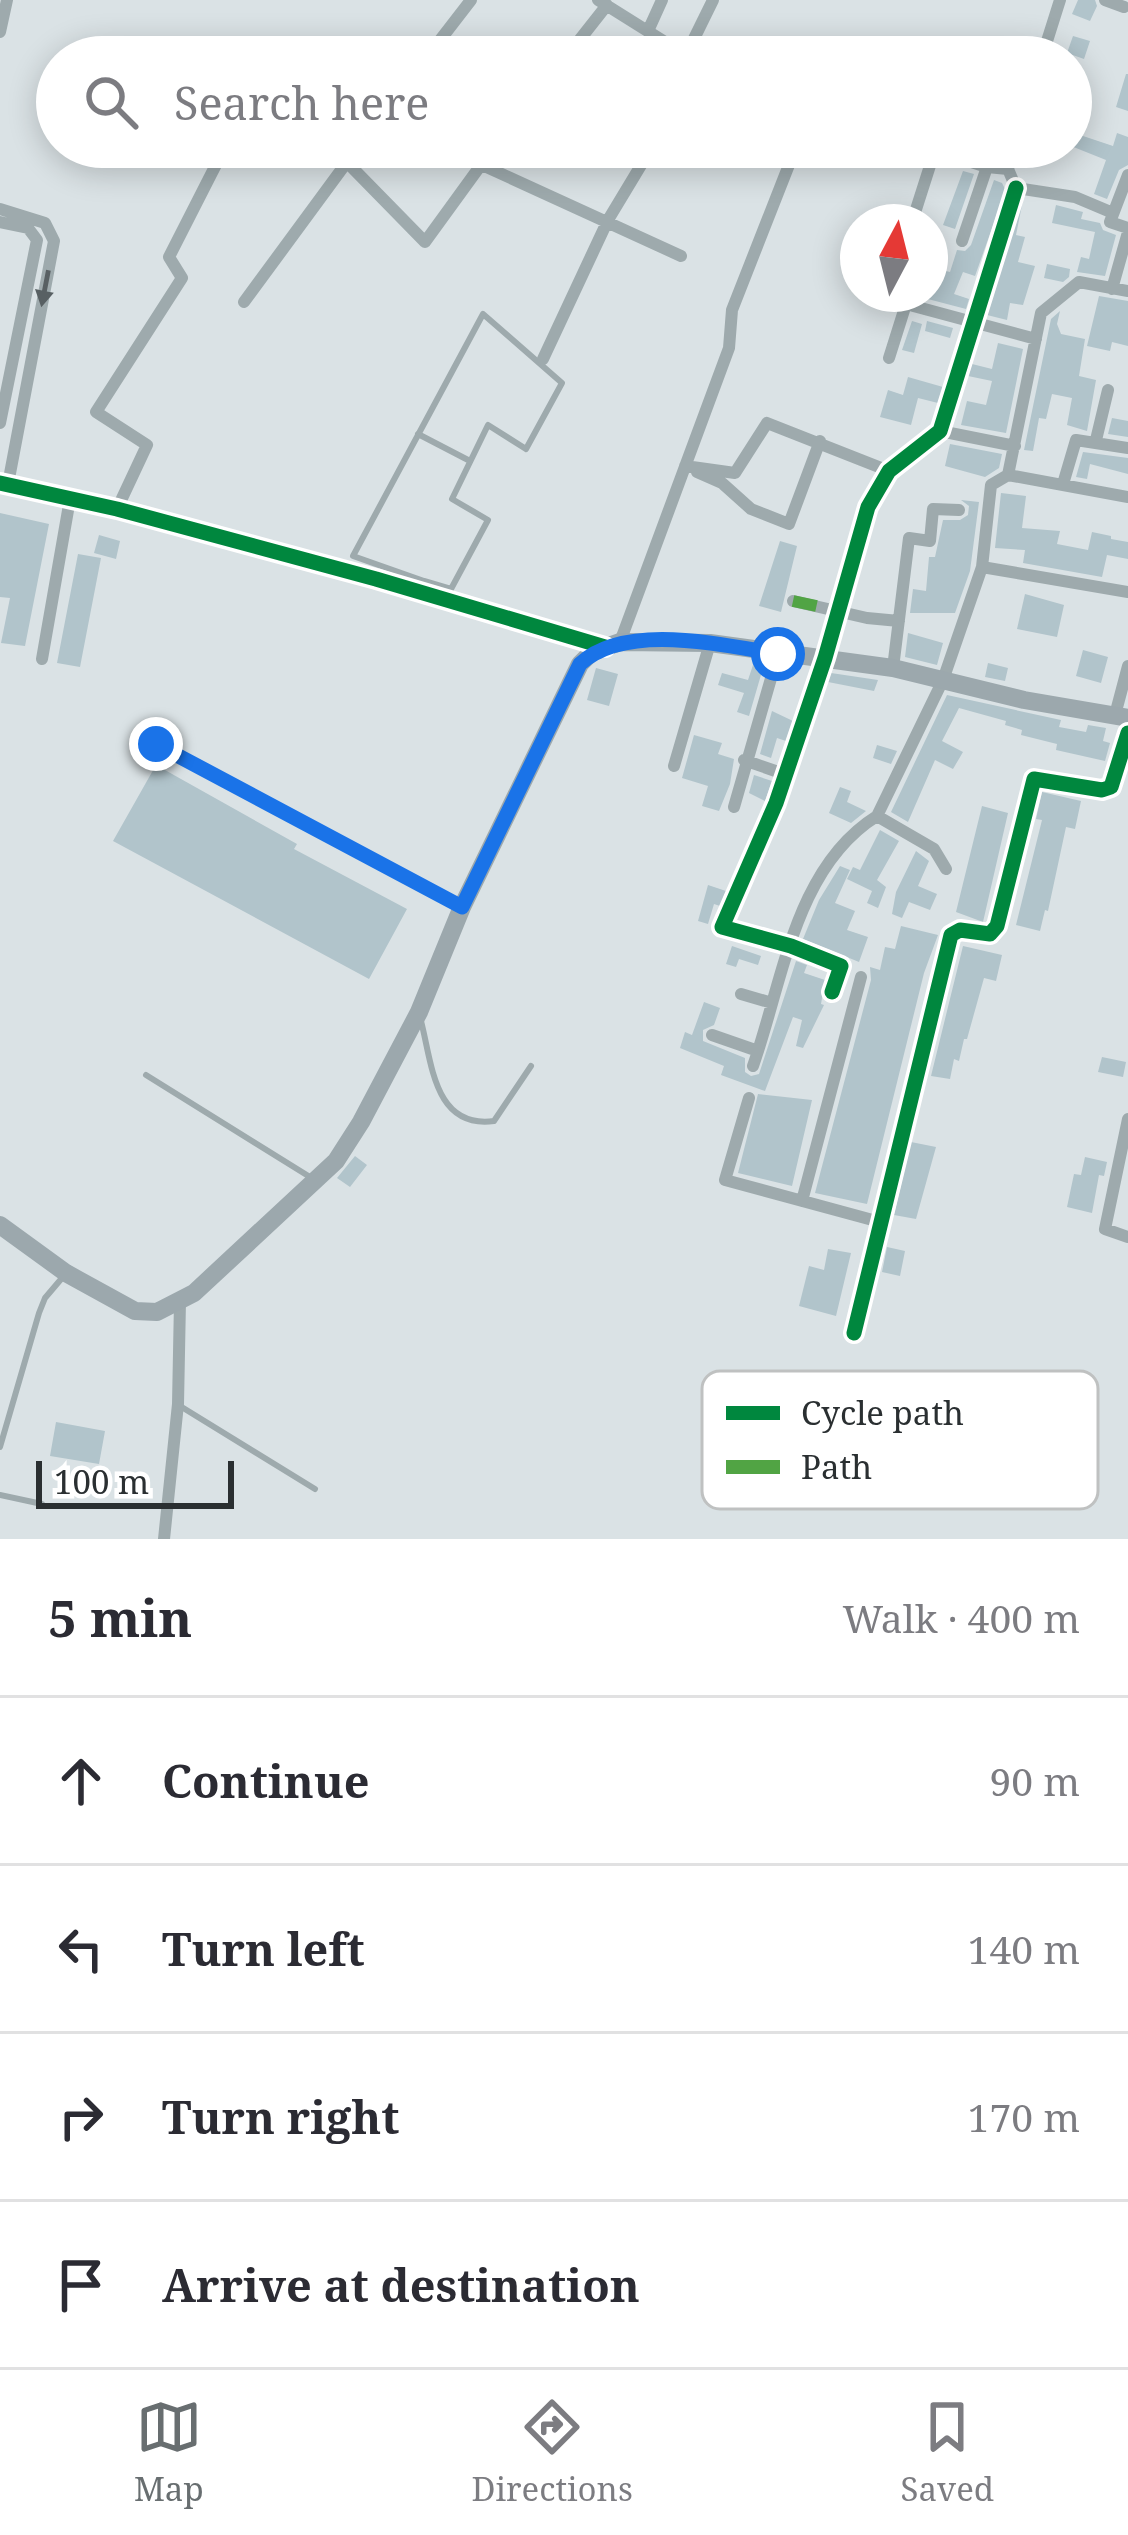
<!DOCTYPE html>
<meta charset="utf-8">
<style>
body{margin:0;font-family:"Noto Serif",serif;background:#f2f2f3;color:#2b2b33}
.compass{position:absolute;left:840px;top:204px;width:108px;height:108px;border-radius:50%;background:#fff;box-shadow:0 6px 30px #0003;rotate:7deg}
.scale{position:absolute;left:36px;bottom:30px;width:198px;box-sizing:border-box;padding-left:12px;border:6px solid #2a2f31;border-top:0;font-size:33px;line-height:42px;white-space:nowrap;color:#2a2f31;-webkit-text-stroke:9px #fff;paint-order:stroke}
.stop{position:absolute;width:36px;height:36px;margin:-27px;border:9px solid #1a73e8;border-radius:50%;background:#fff}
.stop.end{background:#1a73e8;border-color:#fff;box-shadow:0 3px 12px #0008}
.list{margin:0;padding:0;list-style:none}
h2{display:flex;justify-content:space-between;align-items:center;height:156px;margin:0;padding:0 48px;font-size:51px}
h2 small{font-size:39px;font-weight:400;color:#7c7c81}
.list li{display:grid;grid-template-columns:78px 1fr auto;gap:36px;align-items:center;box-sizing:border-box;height:168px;padding:0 48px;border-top:3px solid #e1e1e2}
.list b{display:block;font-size:45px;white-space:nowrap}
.list em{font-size:39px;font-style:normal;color:#7c7c81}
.icon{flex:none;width:66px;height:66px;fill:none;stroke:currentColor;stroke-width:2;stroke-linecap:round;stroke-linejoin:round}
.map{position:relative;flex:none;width:1128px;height:1539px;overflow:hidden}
.search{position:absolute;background:#fff;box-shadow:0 6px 30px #0003;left:36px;right:36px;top:36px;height:132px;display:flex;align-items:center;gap:30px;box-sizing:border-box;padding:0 42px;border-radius:66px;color:#7c7c81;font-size:45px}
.sheet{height:828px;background:#fff}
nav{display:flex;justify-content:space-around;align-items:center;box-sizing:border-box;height:168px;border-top:3px solid #e1e1e2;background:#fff;font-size:33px;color:#7c7c81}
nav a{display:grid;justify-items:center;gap:6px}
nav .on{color:#686e70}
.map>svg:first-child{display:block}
.building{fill:#b1c4cb}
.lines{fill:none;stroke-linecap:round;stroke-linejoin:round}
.lane{stroke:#9eaaad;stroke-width:6}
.street{stroke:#9eaaad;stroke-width:12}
.secondary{stroke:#9ca8ad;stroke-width:18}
.quiet{stroke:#51a444;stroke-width:12;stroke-dasharray:24 12;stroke-linecap:butt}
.cycleway-casing{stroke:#fff;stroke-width:22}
.cycleway{stroke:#00873e;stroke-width:15}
.oneway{fill:#586063}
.route{stroke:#1a73e8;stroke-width:15}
.key{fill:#fff;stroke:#bfc1c1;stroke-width:3}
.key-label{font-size:33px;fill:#2a2f31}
</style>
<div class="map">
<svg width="1128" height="1539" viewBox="0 0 1128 1539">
<rect width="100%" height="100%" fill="#dae2e5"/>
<!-- building -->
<path class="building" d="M1078,0h17l2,6 -7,15 -18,-7z
M1073,36l17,5 -6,18 -17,-6z
M1126,74h2v37l-12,-4z
M1071,132l42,14 4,-13 11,4v28l-9,5 -12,29 -13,-5 12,-34 -35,-14z
M963,171l11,3 -19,55 -12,-4z
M994,180l8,3 3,6 -9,28 -21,59 -12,-4 -9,22 15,5 -3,10 -42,-11 6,-4v-10l7,3 5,-17 8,2 7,-22 8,1 6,-6z
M1023,200l-7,35 9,2 -7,25 17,4 -12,39 -13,-2 -3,17 -20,-5z
M1056,205l27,7 -2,7 19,4 3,7 13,5 -11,41 -28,-4 4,-15 8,2 6,-27 -43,-9z
M1047,264l23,5 -1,8 -6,5 -19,-4z
M1099,296l29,5v45l-16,-4 -2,9 -23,-5z
M1060,311l-3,13 4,10 24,5 -6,37 17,4 -9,51 -20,-6 5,-27 -20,-4 -6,25 -7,-1 -6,33 -9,-1 27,-131z
M912,321l10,3 -8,29 -12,-3z
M927,321l26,7 -3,10 -25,-7z
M998,343l25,6 -17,84 -45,-8 6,-24 19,4 6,-24 -24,-5 4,-12 20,5z
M908,377l35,10 -5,16 -20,-5 -7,27 -31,-8 8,-27 15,5z
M1112,418l16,3v16l-20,-3z
M950,444l52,10 -3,14 -14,9 -40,-11z
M1083,452l45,6v16l-38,-10 -3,15 -11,-2z
M1001,493l25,3 -4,32 38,3 -3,13 31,6 4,-18 19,4v3l17,3v17l-21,-4 -5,22 -79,-14 2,-13 -30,-2z
M961,500l18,2 -9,69 -15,42h-45l3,-24 13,2 3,-34h6l8,-37h17l8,-5 1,-9z
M0,513l49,11 -24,122 -24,-3 9,-45 -10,-1z
M99,535l21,6 -4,18 -22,-6z
M780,541l17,5 -16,66 -22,-6z
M78,554l23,4 -21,109 -23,-4z
M1025,594l39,11 -7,32 -40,-8z
M908,633l35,10 -6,22 -32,-8z
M1083,650l25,7 -7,26 -25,-7z
M988,663l20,5 -3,13 -20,-4z
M753,665l10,3 -14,48 -12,-4 7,-19 -26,-8 4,-12 26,7z
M596,668l22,6 -9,32 -22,-6z
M831,673l47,7 -4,11 -46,-9z
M947,695l114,25 -2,7 27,5 2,-7 18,3 -3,13 7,2 -5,18 -49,-11 1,-6 -36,-9 1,-5 -17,-5 1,-4 -47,-13 -17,33 21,11 -10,17 -18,-9 -27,62 -17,-10z
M772,711l21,10 -7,20 -9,-3 -6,20 -11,-4z
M694,735l28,8 -4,11 16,5 -4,25 -11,27 -17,-5 6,-20 -26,-8z
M877,745l20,6 -6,13 -18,-6z
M156,765l141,79 -3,5 113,60 -38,70 -256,-138z
M754,775l18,6 -7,20 -16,-8z
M840,787l11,4 -4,11 19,9 -15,12 -22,-10z
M1042,792l39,9 -6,28 -9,-2 -18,84 -3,-1 -5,21 -24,-6 26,-105 -6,-1z
M982,806l26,7 -25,109 -27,-10z
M880,830l19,11 -22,39 9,7 -8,21 -11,-5 5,-12 -25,-12 6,-12 7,3z
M916,851l13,10 -11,25 19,8 -7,16 -21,-8 -7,16 -10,-4 4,-22z
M840,866l10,4 -15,33 20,8 -8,19 21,7 -9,25 -56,-23 16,-39z
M708,885l18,6 -6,15 -6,-2 -6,20 -10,-3z
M901,926l37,9 -14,38 -57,231 -52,-11 56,-213 -1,-13 10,3 5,-23 10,2z
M732,946l29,10 -3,9 -19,-6 -3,8 -10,-3z
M963,946l39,9 -6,26 -12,-3 -17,61h-3l-5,22 -5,-2 -4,20 -19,-3z
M796,961l11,4 -3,8 21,7 -4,24 3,1 -21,43 -7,-2 6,-26 -9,-3 -28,74 -44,-16 3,-9 -44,-18 5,-16 7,3 12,-33 16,6 -6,17 -11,5v11l42,17v14l6,4 8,-2z
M1102,1057l24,5 -3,15 -25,-5z
M758,1094l54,6 -20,86 -54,-13z
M911,1142l25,5 -20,72 -22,-4z
M355,1156l12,9 -17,22 -13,-9z
M1085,1157l22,5 -3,14 -5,-1 -7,38 -25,-6 7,-33 7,1z
M887,1247l18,4 -5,25 -18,-4z
M828,1249l23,4 -15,63 -37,-10 10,-40 15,4z
M56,1422l49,9 -6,33 -49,-8z"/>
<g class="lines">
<!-- lane -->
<path class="lane" d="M418,434l52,27
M420,593l4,-12 -71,-25 130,-242 79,69 -36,66 -38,-24 -36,74 36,21 -37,69 -27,-8
M156,744l303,161
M421,1021c11,42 13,108 73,100l37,-55
M146,1075l164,102
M180,1406l135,83
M0,1447l39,-134 6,-15 17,-20
M0,1495l42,9"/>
<!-- street -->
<path class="street" d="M598,0l91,57
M1105,0l19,7
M648,31l14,-31
M0,32l7,-32
M686,55l27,-55
M427,57l44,-57
M566,57l41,-52
M1042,57l18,-57
M332,147l93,95 69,-95
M924,147l63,20 21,2 8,19 59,9 38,16
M480,164l201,92
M1008,169l7,-22
M1128,175l-18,47 18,6
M0,209l45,14 9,18 -46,243
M0,222l28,6 9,12 -37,183
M912,222l23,-72
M962,241l25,-74
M1112,289l16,-57
M244,302l114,-155
M889,358l17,-54 130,35
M543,359l65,-139 44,-73
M940,431l75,15
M1096,440l12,-50
M685,466l50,7 32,-50 122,48
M697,472l25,11 29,26 38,15 31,-83
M1008,475l120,22
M0,483l117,26 486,137
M1063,484l13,-44 52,8
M117,509l30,-64 -51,-33 86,-134 -13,-21 56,-110
M982,567l146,25
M793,601l74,17 32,3
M620,642l109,-294 3,-38 64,-163
M42,659l28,-160
M893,668l16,-130 21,3 3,-32 26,1
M1115,715l13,-49
M744,760l40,14
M674,766l36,-123
M734,807l44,-153
M946,869l-12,-20 -57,-33 66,-136 39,-113 9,-82 17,-10 33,-162 38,-31 49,9
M832,992l9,-26 -50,-20 -69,-19 54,-124 49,-145 43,-151 21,-36 51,-40 76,-243
M741,994l31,9
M712,1035l46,16
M753,1066c30,-85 42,-199 124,-250
M749,1098l-24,82 155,42
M1128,1119l-23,110 23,8
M802,1201l59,-224
M854,1333l97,-398 9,-5 30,4 7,-8 37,-147 68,11 9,-3 17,-54
M164,1539l14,-135 2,-103"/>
<!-- secondary -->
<path class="secondary" d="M0,1225l66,48 69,38 22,1 37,-19 142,-132 25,-39 58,-110 43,-105 118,-243 12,-12 28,-10 90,1 183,25 131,32 104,18"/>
<!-- quiet -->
<path class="quiet" d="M793,601l47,10"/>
<!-- cycleway casing -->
<g class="cycleway-casing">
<path id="cycleway" d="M0,483l117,26 259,70 229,68
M832,992l9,-26 -50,-20 -69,-19 54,-124 49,-145 43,-151 21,-36 51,-40 76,-243
M854,1333l97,-398 9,-5 30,4 7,-8 37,-147 68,11 9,-3 17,-54"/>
</g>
<!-- cycleway -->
<use href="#cycleway" class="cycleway"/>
</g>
<!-- one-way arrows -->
<defs><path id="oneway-solid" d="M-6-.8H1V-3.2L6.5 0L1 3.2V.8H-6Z" transform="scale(3)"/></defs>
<use class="oneway" href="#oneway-solid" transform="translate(45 288) rotate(101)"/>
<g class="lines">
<!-- route -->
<path class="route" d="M156,744l306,163 118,-243c46,-42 141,-19 198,-10"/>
</g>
<!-- legend -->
<rect x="702" y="1371" width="396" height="138" rx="18" class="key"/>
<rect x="726" y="1406" width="54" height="14" fill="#00873e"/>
<rect x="726" y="1460" width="54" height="14" fill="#51a444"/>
<g class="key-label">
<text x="801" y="1425">Cycle path</text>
<text x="801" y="1479">Path</text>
</g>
</svg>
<svg class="compass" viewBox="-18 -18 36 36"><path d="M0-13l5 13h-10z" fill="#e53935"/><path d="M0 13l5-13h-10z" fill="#7c7c81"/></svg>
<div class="scale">100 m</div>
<div class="stop" style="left:778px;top:654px"></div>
<div class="stop end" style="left:156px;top:744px"></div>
<div class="search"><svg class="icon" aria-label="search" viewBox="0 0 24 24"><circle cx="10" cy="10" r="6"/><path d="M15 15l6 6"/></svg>Search here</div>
</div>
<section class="sheet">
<h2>5 min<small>Walk · 400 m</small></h2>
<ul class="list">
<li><svg class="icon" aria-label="ahead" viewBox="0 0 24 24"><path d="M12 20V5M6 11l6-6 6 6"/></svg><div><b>Continue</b></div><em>90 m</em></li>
<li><svg class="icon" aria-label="left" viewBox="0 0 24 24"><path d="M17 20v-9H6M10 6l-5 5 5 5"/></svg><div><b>Turn left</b></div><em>140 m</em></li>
<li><svg class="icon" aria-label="right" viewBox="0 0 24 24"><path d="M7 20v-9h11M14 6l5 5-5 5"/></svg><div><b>Turn right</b></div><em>170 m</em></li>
<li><svg class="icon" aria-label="arrive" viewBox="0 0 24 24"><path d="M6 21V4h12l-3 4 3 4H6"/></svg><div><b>Arrive at destination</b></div></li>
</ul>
</section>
<nav>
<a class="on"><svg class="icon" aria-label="map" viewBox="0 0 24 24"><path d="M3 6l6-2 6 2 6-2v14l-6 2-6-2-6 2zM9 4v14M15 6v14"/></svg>Map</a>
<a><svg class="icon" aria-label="directions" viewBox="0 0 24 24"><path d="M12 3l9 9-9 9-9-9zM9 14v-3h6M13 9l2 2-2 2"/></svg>Directions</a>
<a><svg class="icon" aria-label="saved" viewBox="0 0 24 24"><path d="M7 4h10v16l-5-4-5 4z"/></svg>Saved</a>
</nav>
